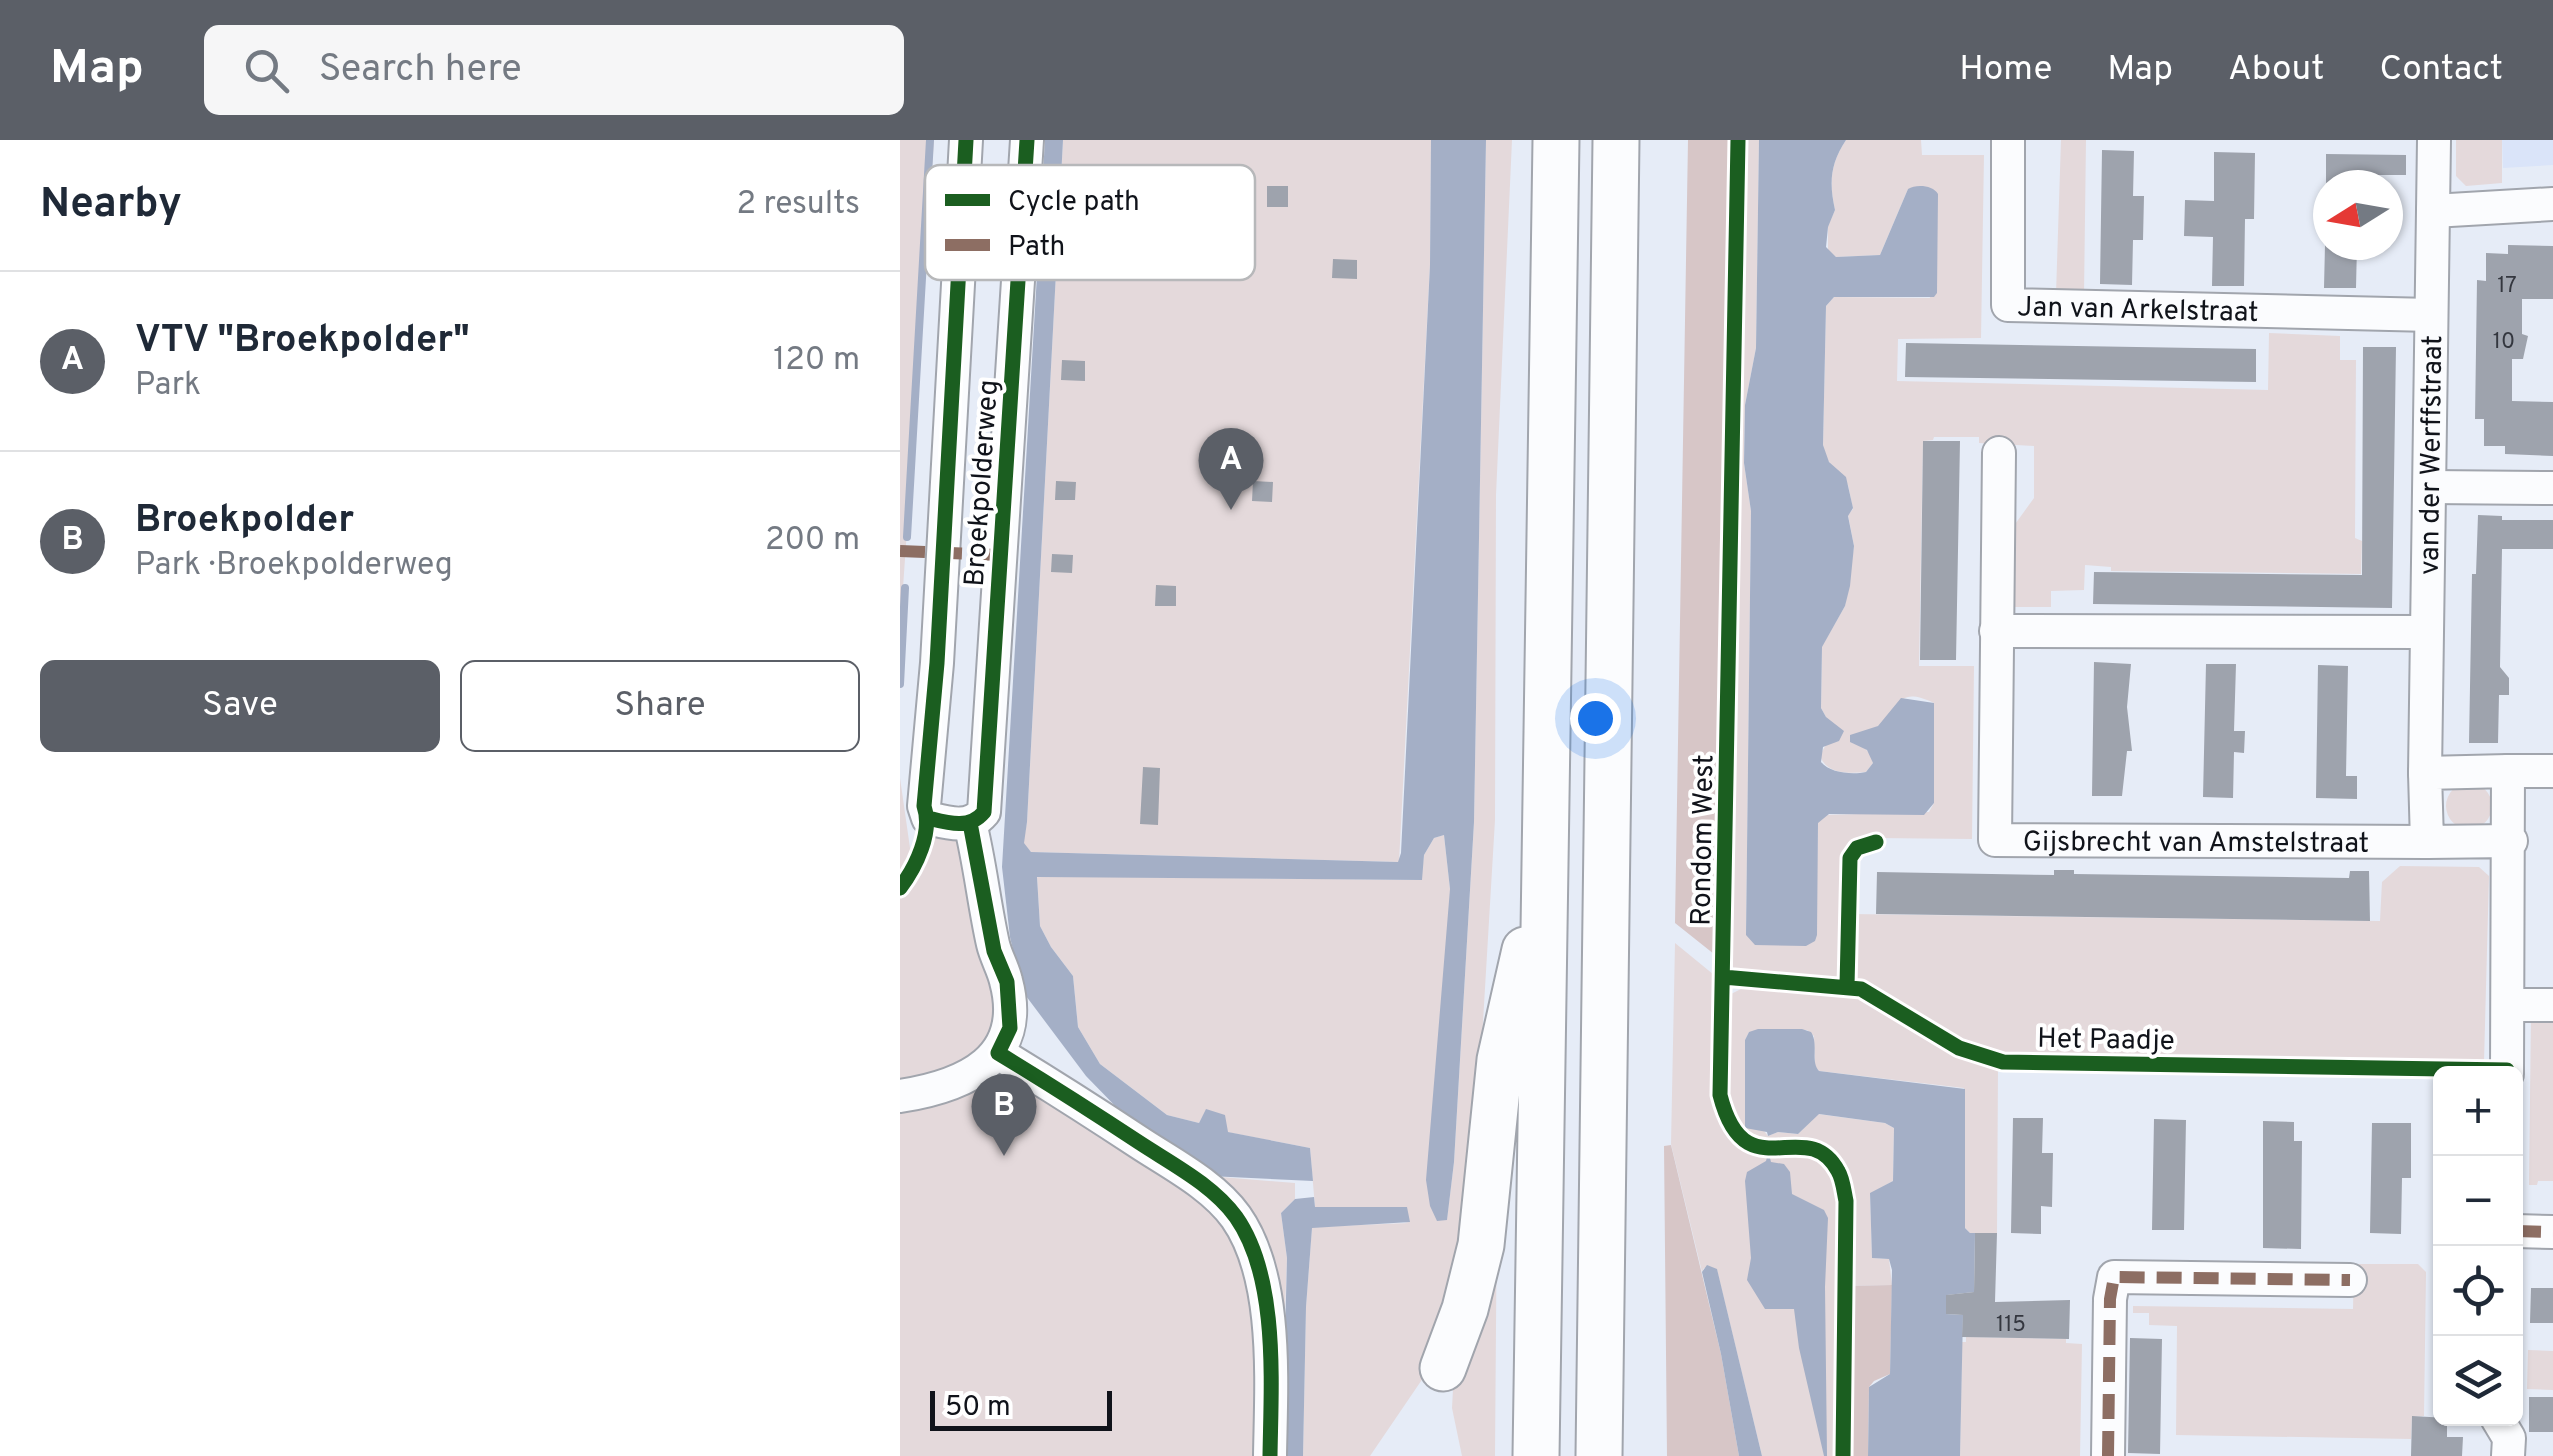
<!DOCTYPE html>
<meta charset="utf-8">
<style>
body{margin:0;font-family:Overpass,sans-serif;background:#f6f6f7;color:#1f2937}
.controls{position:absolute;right:30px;bottom:30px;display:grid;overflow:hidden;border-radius:15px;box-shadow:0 2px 8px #0004}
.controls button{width:90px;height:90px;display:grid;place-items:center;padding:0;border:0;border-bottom:2px solid #e0e1e3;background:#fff;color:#1f2937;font:50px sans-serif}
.compass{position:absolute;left:1413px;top:30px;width:90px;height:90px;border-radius:50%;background:#fff;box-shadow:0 2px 8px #0004;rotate:259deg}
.scale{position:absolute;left:30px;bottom:25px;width:182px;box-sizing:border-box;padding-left:10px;border:5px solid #10131a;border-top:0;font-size:28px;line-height:35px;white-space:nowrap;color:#10131a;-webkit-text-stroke:8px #fff;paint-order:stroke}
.you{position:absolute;left:695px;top:578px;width:35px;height:35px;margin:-25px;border:8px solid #fff;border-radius:50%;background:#1a73e8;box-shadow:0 0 0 15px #1a73e833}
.badge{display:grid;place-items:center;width:65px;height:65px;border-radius:50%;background:#5b5f67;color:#fff;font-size:32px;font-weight:700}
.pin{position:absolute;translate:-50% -82px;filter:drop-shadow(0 2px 5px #0008)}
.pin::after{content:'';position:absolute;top:52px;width:35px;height:30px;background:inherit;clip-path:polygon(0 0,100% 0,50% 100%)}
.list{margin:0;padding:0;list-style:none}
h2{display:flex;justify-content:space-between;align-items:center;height:130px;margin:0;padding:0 40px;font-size:42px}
h2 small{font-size:32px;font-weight:400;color:#747a83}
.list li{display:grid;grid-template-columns:65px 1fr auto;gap:30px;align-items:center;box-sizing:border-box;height:180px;padding:0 40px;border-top:2px solid #e0e1e3}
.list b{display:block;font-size:38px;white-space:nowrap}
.list p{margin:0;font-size:32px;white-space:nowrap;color:#747a83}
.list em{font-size:32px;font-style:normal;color:#747a83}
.actions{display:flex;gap:20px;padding:30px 40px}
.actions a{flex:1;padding:22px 0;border:2px solid #5b5f67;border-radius:15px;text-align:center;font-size:35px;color:#5b5f67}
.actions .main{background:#5b5f67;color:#fff}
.icon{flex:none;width:55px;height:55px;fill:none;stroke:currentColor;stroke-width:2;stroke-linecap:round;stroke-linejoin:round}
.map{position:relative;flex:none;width:1653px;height:1316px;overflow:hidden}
header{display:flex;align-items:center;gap:60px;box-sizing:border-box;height:140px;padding:0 50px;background:#5b5f67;color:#fff}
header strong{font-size:48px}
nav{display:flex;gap:55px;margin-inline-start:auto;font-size:35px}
.search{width:700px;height:90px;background:#f6f6f7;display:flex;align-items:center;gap:25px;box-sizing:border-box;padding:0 35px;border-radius:15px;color:#747a83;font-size:38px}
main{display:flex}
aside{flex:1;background:#fff}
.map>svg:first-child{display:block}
.built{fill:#dae4f9}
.green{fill:#e4d9db}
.forest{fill:#d7c6c7}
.water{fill:#a4afc6}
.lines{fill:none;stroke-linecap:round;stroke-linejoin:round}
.stream{stroke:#a4afc6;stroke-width:8}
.building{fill:#9ea3ad}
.minor-casing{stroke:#a1a5ad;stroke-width:36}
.highway-casing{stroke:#a1a5ad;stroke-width:49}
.minor{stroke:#fbfcfe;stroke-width:32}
.highway{stroke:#fbfcfe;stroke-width:45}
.quiet{stroke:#8d6e63;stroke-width:12;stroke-dasharray:25 12;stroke-linecap:butt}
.cycleway-casing{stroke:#fff;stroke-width:21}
.cycleway{stroke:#1b5e20;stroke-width:15}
.labels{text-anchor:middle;stroke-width:8;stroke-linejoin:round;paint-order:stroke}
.number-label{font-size:22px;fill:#34373f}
.street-label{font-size:28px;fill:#10131a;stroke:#fff}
.key{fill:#fff;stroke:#b7b8ba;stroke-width:2.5}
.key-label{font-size:28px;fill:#10131a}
</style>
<header>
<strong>Map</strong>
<div class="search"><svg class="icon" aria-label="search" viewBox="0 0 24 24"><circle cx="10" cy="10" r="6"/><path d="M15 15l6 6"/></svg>Search here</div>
<nav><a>Home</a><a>Map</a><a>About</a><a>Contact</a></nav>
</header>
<main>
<aside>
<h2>Nearby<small>2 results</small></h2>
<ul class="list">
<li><span class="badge">A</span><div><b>VTV &quot;Broekpolder&quot;</b><p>Park</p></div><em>120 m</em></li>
<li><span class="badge">B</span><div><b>Broekpolder</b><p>Park · Broekpolderweg</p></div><em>200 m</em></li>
</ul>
<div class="actions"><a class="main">Save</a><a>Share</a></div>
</aside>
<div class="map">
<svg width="1653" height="1316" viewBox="0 0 1653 1316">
<rect width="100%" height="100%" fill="#e6ecf7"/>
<!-- built -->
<path class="built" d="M1602,0h51v25l-50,3z"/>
<!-- green -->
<path class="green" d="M0,0h34l-34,491z
M163,0h368l-1,125 -31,597 -368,-10 -8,-9 4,-21z
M586,0h26l-16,355 -1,325 -23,387 -38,155 -64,94h-67l3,-149 6,-80 97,-4 -94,-16 -5,-59 -83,-16 -21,-22 -7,13 -32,-8 -67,-51 -22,-37 -5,-51 -22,-29 -11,-21 -3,-50 384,4 3,-25 10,-17 10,-3 6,54 -3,330 7,-57 20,-340z
M842,0h17l-3,208 -11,57 -1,58 7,48 -5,424 69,6 3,-119 6,-7 105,-3 5,-9v-100c-39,-18 -32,6 -54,22 -10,6 -19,9 -28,18 12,1 19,10 21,20l-7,9c-17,2 -41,2 -46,-17l7,-12 12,-2 -18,-33 1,-62 23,-40 9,-60 -6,-31 5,-6 -5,-24 -23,-28 -2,-12 3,-139 8,-9 96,1 -22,-109 -28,66 -44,2 -8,-6v-25l7,-16c-6,-27 -5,-46 11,-70h75l1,15h62l-3,183 -83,1 -1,42 371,9 1,-57 71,3v24h16l-1,178 7,3 -1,33 -250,-3v-4l-26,-2 -1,25 -33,1v16h-40l2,-80 21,-29v-52l-55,-3v-6h-45l-1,3 -10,1 -4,225h55l-2,173 -96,-1 -18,5 -11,15 -4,109 -4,11 -93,-1 -10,-5 -6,-10z
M1161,0h25l-2,155 -28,-1z
M1556,0h46v43l-36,3 -10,-10z
M0,638l14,98 21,-38h20l10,6 35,153 -5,79 11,-3 123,73 85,66 16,18 20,42 11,184h-361z
M1546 666a23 23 0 1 1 46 0a23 23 0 1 1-46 0Z
M1500,726l79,1 10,9 -5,186 -482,-6 -33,-10 -118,-68v-64l529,7 2,-39z
M775,803l44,36c-1,36 -12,119 4,148 29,55 108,-13 117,75l-4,254h-74l-45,-186 -13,-2 -2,4 -31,-128z
M843,848l106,3 13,4 98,60 38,13 -1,165h-27l-5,-5 -1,-140 -145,-17 -4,-5 -1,-30 -7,-6 -58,2 -4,8 19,91 4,5 10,-4 20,2 20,-20 67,9 9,5 -1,53 -23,13 2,64 17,1 3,26 -44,1c1,-32 7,-70 -1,-101 -17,-74 -91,-15 -117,-66 -14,-29 -3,-91 -1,-124z
M1631,874h22v167h-15l-1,4h-8z
M309,1036l86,7v16l-14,14 6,45 -3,77z
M597,1058l-2,258h-33l-10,-48 1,-19z
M1454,1124h64l8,8 -2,144 -12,1 -1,22 -235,-4 1,-109 -28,-1v-12h-16v-7l220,3z
M1066,1197l100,2v4l16,1 -2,112h-120l2,-114h4z
M1628,1210l25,1v39l-26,-1z"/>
<!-- forest -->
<path class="forest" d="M788,0h44l-13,818 -44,-35z
M771,1005l50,209 18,102h-72l-3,-310z
M992,1145l-2,89 -16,7 -5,6 -1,69h-22l2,-170z"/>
<!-- water -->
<path class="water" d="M145,0h18l-36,682 -3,21 7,9 367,10 3,-9 29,-588 1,-125h55l-12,682 -20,340 -7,58 -10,1 -7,-15 -4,-26 24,-291 -6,-54 -10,3 -10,17 -2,25 -385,-3 3,49 11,21 22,29 5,51 22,37 67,51 32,8 7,-14 19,6 3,17 82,16 3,33 -104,-5 -84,-60 -39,-40 -63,-84 -13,-55 -8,-70z
M859,0h87c-16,24 -17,43 -11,70l-7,17 -2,20 10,10 44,-2 28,-66c8,-5 25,-4 30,5l-1,99 -3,4h-100l-8,9 -3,139 6,17 17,15 7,31 -5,8 6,30 -4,40 -5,20 -23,41 -1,61 5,9 18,14 -5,10 -16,6 -2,15c9,11 31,13 45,10l7,-9 -6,-13 -17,-8v-7l28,-9 23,-28 33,5v100l-10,12 -95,-1 -11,9 -1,112 -2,6 -9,5 -51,-1 -9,-10 5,-424 -7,-48 1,-58 11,-57z
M858,889h44l9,3c8,12 -1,29 8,39l146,18v139l5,5h5l-1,59 -27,3 -1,19 17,1 -3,141h-92l1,-69 21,-13 2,-104 -3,-11 -17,-1 -2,-65 23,-12 1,-53 -9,-5 -66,-9 -21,20 -20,-2 -10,4 -1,-4 -22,-4v-88l4,-8z
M867,1017l3,1 1,4 13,2 6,8 2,22 32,16 4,8 -3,69 2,169h-3l-25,-108 -5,-39h-29l-18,-29 4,-22 -6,-77 2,-9 19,-11z
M414,1057l1,10h92l3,15 -98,6 -6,79 -3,149h-21l5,-198 -6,-45 14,-14z
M807,1125l10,4 45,187h-23l-18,-102 -19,-82z"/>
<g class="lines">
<!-- stream -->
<path class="stream" d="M7,397l23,-397
M0,544l5,-96"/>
</g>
<!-- building -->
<path class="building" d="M1202,10l32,1 -1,45h11l-1,44h-10l-1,45 -32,-1z
M1314,12l41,1 -1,66h-9l-1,67h-32l1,-49 -29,-1 1,-36 29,1z
M1426,14l80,1v20h-39v10h-41z
M367,46h21v21h-21z
M1425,105h32l-1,43h-32z
M1608,105l45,1v53h-31v35l6,2 -5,23h-11v42l41,1v54l-48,-2v-8h-21v-27h-9l2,-139 9,1v-28l22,1z
M433,119l24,1v19l-25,-1z
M1006,203l350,6v33l-351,-5z
M1463,207h33l-4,261 -299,-4 1,-32 268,3z
M162,220l23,1v20l-24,-1z
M1023,301h37l-4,219h-36z
M156,341l20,1 -1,18h-20z
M353,341l20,1 -1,20 -20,-1z
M1578,375l24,1v4h51v29h-51l-2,118 9,11v17h-10l-1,48h-29l3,-169h4z
M152,414l21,1 -1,18 -21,-1z
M256,445l20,1v20h-21z
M1194,522l37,2 -4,43 5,44h-5l-5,45h-30z
M1306,524h30l-2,67h11l-1,22 -10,-1 -1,46 -30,-1z
M1418,525l30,1 -2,110h11v23l-41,-1z
M243,627l17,1 -2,57 -18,-1z
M1154,730h20v4l275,4 1,-7h19l1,50 -494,-7 1,-42 177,3z
M1113,978h30l-1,35h11l-1,54 -11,-1v28l-30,-1z
M1254,979l32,1 -2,110h-32z
M1363,981l31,1v19h8l-1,108 -38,-1z
M1472,983h39v55h-9l-1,56 -31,-1z
M1075,1093h22l-2,69 75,-2 -1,39 -107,-2 1,-22 -17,-1v-19l28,-3z
M1631,1148h22v35h-23z
M1230,1198l32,1 -2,115 -32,-1z
M1629,1257h24v35h-24z
M1512,1276l35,2v19h16l-1,19h-51z"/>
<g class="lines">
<!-- minor casing -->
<g class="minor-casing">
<g id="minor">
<path d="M66,0l-29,523 -13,143 4,12c20,5 41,12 56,-6l43,-672"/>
<path id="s1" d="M1108,0v165l423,10"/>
<path d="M1533,71l120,-7"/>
<path id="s2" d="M1099,313l-4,387 432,2"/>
<path d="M1530,347l123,1"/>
<path d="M1096,491l430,1"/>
<path d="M1608,631h45"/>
<path id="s3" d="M1525,633l9,-633"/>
<path d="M1608,865h45"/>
<path d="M98,913c48,29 95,59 142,90 32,21 73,42 96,74 43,61 35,168 34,239"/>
<path d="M1607,934l1,-303 -83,2 2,69 84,-1"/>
<path d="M0,956c65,-10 127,-37 106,-115 -3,-13 -10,-24 -13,-37 -9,-40 -13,-81 -23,-121"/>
<path d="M1616,1091l37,1"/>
<path d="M1597,1278l12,20 -1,18"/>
<path d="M1208,1316l2,-157 4,-22 236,3"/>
</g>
</g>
<!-- highway casing -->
<g class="highway-casing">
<path id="highway" d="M543,1228l22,-59 16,-64 19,-185 25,-110
M636,1316l20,-1316
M699,1316l17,-1316"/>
</g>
<!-- minor -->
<use href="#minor" class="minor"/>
<!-- highway -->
<use href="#highway" class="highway"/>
<!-- quiet -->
<path class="quiet" d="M0,411l99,4
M1616,1091l37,1
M1208,1316l2,-157 4,-22 236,3"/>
<!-- cycleway casing -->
<g class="cycleway-casing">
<path id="cycleway" d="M838,0l-18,955c25,99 86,17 118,76 5,8 6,21 8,30l-3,255
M28,678c20,5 41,12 56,-6l43,-672
M70,683l24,128 13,31 3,46 -12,25c48,29 95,59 142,90 32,21 73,42 96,74 43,61 35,168 34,239
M0,748c16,-21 33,-56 24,-82l13,-143 29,-523
M823,837l138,12 98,59 44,14 504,8
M947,846l3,-128 7,-10 19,-6"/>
</g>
<!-- cycleway -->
<use href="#cycleway" class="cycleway"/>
</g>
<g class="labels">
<!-- number labels -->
<g class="number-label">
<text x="1607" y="152">17</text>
<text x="1604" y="208">10</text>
<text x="1111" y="1191">115</text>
</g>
<!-- street labels -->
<g class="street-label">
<text dy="10" stroke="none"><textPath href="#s1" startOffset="295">Jan van Arkelstraat</textPath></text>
<text dy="10" stroke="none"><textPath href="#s3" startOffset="318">van der Werffstraat</textPath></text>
<text transform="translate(80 343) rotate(-86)" y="10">Broekpolderweg</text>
<text transform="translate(801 700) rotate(-89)" y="10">Rondom West</text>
<text dy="10" stroke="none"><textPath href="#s2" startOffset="588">Gijsbrecht van Amstelstraat</textPath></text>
<text transform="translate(1206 898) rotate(1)" y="10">Het Paadje</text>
</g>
</g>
<!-- legend -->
<rect x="25" y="25" width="330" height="115" rx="15" class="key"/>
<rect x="45" y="54" width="45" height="12" fill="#1b5e20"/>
<rect x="45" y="99" width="45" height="12" fill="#8d6e63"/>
<g class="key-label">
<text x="108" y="70">Cycle path</text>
<text x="108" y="115">Path</text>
</g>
</svg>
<div class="controls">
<button>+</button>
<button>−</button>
<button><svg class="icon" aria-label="locate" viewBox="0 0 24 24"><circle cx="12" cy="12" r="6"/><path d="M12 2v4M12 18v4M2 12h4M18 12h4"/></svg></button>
<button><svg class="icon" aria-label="layers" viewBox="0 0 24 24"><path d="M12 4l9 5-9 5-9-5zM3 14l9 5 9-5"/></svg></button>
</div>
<svg class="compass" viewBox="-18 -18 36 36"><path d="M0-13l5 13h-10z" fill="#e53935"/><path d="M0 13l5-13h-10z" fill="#747a83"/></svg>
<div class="scale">50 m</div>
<div class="you"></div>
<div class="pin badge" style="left:331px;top:370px">A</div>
<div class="pin badge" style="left:104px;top:1016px">B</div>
</div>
</main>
